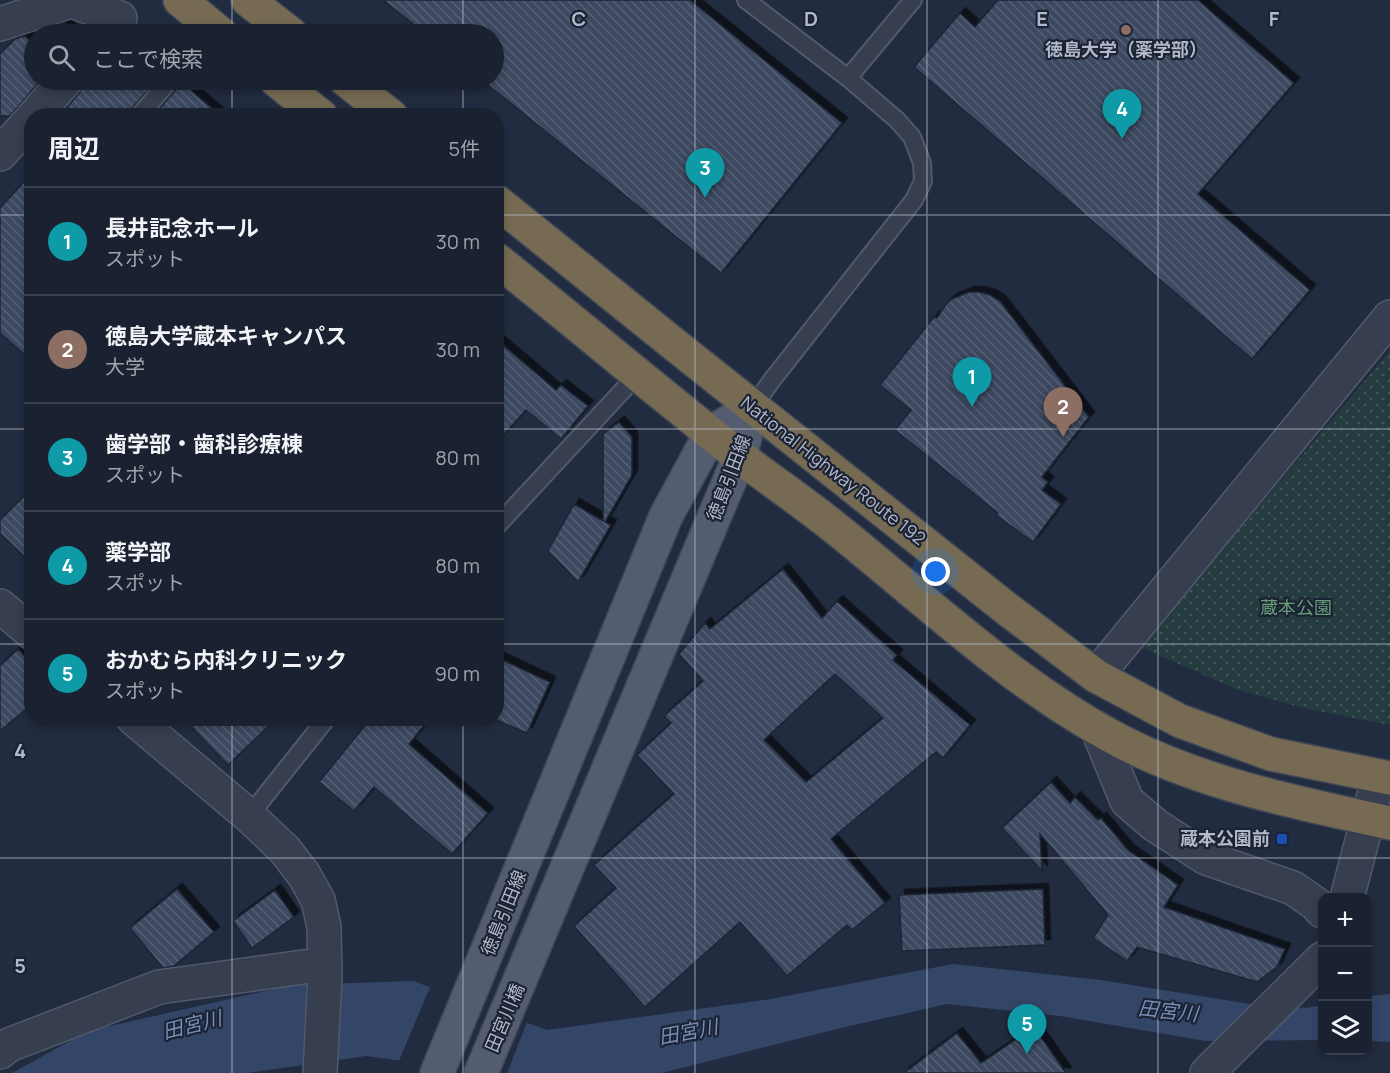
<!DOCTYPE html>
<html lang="ja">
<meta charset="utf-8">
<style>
body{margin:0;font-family:Manrope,"Noto Sans JP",sans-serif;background:#272e3c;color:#f1f3f6}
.controls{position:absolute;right:18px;bottom:18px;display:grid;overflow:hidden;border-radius:12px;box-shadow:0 3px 9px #0003}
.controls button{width:54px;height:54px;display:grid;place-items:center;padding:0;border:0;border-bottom:2px solid #383e4c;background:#1a2130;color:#f1f3f6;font:30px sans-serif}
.you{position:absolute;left:936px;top:572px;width:21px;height:21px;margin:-15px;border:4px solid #fff;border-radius:50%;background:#1a73e8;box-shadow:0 0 0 9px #1a73e833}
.badge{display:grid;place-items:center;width:39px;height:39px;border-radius:50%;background:#0b8043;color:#fff;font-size:20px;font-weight:700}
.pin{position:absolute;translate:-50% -50px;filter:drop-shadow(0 2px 3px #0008)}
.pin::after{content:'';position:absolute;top:32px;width:21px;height:18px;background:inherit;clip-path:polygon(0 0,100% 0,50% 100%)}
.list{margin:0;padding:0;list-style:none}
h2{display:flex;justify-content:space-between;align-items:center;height:78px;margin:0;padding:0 24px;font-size:26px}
h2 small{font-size:20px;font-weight:400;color:#9fa3ab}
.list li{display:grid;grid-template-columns:39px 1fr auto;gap:18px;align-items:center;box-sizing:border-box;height:108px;padding:0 24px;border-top:2px solid #383e4c}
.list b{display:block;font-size:22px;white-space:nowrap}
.list p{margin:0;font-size:20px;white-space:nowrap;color:#9fa3ab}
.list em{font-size:20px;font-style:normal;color:#9fa3ab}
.icon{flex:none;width:33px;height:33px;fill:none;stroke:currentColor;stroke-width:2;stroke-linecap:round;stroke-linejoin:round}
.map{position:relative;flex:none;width:1390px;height:1073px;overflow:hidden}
.search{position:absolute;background:#1a2130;box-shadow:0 3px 9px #0003;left:24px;top:24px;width:480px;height:66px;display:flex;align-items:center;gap:15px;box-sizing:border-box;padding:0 21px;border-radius:33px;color:#9fa3ab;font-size:22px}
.panel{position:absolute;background:#1a2130;box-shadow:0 3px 9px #0003;left:24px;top:108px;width:480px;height:618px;border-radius:24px}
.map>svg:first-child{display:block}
.park{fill:url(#park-dots)}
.water{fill:#344668}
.pier{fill:#222c40}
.building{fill:url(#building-back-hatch);stroke:#1d2536;stroke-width:1.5;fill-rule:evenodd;filter:url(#shadow)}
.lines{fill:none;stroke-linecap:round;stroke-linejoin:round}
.lane-casing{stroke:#51596a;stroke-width:20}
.street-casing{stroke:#51596a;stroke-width:36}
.primary-casing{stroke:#3f4758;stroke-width:36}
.highway-casing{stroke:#3e4657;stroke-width:36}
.lane{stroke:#363e4f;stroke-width:16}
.street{stroke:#363e4f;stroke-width:33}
.primary{stroke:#545d6f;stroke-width:33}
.highway{stroke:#766b52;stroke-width:33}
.grid{fill:none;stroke:#b2b9ca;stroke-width:1.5;stroke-opacity:0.55}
.education-dot{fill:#8d6e63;stroke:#1b2334;stroke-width:2}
.transit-dot{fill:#1a4fb4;stroke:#1b2334;stroke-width:2}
.labels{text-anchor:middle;stroke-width:4.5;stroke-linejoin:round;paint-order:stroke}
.poi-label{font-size:18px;font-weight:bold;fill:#b2b9ca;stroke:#1b2334}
.street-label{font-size:18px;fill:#b2b9ca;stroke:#1b2334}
.park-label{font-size:18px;fill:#679e77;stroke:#1b2334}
.water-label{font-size:20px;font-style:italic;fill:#778db5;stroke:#1b2334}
.grid-label{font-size:20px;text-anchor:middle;font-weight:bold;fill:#b2b9ca;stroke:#1b2334;stroke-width:4.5;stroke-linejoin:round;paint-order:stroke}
</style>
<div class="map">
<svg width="1390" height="1073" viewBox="0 0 1390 1073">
<defs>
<pattern id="park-dots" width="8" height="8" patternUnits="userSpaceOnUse" patternTransform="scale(1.5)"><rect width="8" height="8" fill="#243b40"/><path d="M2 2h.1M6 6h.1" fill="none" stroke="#41555a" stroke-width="1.8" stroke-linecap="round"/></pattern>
<pattern id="building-back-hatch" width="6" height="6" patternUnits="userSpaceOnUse" patternTransform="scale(1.5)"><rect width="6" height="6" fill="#3d4960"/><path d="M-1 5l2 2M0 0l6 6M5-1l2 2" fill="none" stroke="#576175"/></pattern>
<filter id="shadow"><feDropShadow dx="5.5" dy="-5.5" stdDeviation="0" flood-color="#0009"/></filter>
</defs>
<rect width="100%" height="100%" fill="#222c40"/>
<!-- park -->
<path class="park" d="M1390,351v374l-87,-17 -67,-19 -96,-42z"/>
<!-- water -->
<path class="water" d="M953,964l147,16 150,24 56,4 16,-3v35l-116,1 -146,-25 -113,-12 -106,24 -179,45h-167l-129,-17 -119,17h-235l76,-42 204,-46 121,-4 134,49 224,-31z
M1390,994v48l-22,-1v-45z"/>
<!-- pier -->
<path class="pier" d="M431,985l97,35 -21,53h-35l-74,-10z"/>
<!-- building -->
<path class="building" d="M383,0h307l152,123 -121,150 -239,-193h12v-46h-68z
M998,0h200l96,83 -96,111 112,96 -58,69 -338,-292 46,-54 15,14z
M65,23l9,11h-29l13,-9z
M25,36l8,7 1,-1v38h7l-31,36h-10v-62l15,-15z
M84,80h73l-26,29 -2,7h-69l20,-24z
M180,81l40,34 -67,1 25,-29z
M32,173v188l-32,-28v-125z
M969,292h10l11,3 10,6 89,116 -47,60 6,5 -6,8 19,14 -28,38 -37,-27 2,-2 -103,-83 16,-20 -31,-25 54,-68 3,1 9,-14 6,-5z
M496,339l60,51 5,-5 27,21 -27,33 -35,-29 -30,33z
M619,422l13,15v38l-27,47 6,3 -33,57 -30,-31 26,-47 29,17v-87z
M32,488v76l-32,-31v-13z
M783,569l39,49 15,-17 60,54 -4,5 77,65 -27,33 -7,-6 -105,87 54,64 -33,27 -5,-5 -60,51 -47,-54 -95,85 -71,-81 42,-38 -22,-23 80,-71 -37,-39 34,-32 -7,-7 39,-35 -24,-27 26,-31 5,6zM835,674l48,44 -77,64 -42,-42z
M18,649l14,15v40l-32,27v-65z
M496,657l54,25 -23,51 -31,-13z
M183,718h94l-49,47z
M371,718h59l-21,26 79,69 -36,41 -78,-67 -20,24 -35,-29z
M1051,782l19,21 5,-6 23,23 3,-2 27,32 50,35 -14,22 121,42 -8,18 -20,15 -120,-35 -10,14 -34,-23 15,-23 -68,-81 2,37 -40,-43z
M177,889l37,43 -40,34 -11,2 -33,-40z
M1043,889l2,56 -143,6 -3,-56z
M275,890l19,27 -42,31 -19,-27z
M1034,1027l32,46h-162l53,-40 24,30z"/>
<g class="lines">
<!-- lane casing -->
<g class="lane-casing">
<path id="lane" d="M746,0l102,78 49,42 15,17 10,26 1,18 -9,19 -142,180 -19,27
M848,78l65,-78
M139,116l31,-36
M496,527l142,-153
M249,816l78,-98"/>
</g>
<!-- street casing -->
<g class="street-casing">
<path id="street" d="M0,24l71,-23 49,17
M34,116l32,-36
M0,154l32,-35
M0,606l32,27
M1096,676l294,-359
M133,718l116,98 36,34 19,25 14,25 6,27 1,49 -5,97
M1097,728l30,73 28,24 51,33 87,30 23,16 6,7
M1347,898l32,-122
M0,1052l9,-7 150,-58 166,-23
M1207,1073l115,-114"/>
</g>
<!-- primary casing -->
<g class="primary-casing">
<path id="primary" d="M437,1073l229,-557 45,-83 42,-26
M481,1073l234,-558 25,-59 7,-27"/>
</g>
<!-- highway casing -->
<g class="highway-casing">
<path id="highway" d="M180,0l41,34
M248,0l43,34
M276,80l45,36
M346,80l45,36
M496,201l184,148 327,260 89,67 84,45 91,33 119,24
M496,259c81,65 161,132 243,197 31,24 64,46 95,71 93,74 182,160 288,215 81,42 180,62 268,81"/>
</g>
<!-- lane -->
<use href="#lane" class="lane"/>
<!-- street -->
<use href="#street" class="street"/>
<!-- primary -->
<use href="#primary" class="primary"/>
<!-- highway -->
<use href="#highway" class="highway"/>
</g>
<!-- grid -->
<path class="grid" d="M232,0v34M463,0v34M695,0v1073M927,0v1073M1158,0v1073M232,80v36M463,80v36M0,215h32M496,215h894M0,429h32M496,429h894M0,644h32M496,644h894M232,718v355M463,718v355M0,858h1390"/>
<!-- markers -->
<circle class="education-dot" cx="1126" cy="30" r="6"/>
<rect class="transit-dot" x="1276" y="833" width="12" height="12" rx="3"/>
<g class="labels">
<!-- poi labels -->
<g class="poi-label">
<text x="1126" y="56">徳島大学（薬学部）</text>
<text x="1270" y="845" text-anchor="end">蔵本公園前</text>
</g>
<!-- street labels -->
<g class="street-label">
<text transform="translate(833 471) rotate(38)" y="6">National Highway Route 192</text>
<text transform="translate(729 478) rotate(-69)" y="6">徳島引田線</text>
<text transform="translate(504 913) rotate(-68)" y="6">徳島引田線</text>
<text transform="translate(505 1018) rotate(-67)" y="6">田宮川橋</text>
</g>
<!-- park labels -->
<g class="park-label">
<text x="1296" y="614">蔵本公園</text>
</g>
<!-- water labels -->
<g class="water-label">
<text transform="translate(1168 1011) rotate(6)" y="7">田宮川</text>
<text transform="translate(192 1025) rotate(-14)" y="7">田宮川</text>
<text transform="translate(688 1032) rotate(-11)" y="7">田宮川</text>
</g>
</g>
<g class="grid-label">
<text x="579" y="26">C</text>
<text x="811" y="26">D</text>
<text x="1042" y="26">E</text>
<text x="1274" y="26">F</text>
<text x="20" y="758">4</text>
<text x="20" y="973">5</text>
</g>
</svg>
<div class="controls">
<button>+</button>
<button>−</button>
<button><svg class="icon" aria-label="layers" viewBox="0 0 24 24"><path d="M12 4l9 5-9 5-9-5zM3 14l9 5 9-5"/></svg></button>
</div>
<div class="you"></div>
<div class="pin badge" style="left:972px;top:407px;background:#0f9aa8">1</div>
<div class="pin badge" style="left:1063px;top:437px;background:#8d6e63">2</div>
<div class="pin badge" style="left:705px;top:198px;background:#0f9aa8">3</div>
<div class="pin badge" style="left:1122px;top:139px;background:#0f9aa8">4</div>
<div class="pin badge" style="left:1027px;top:1054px;background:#0f9aa8">5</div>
<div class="search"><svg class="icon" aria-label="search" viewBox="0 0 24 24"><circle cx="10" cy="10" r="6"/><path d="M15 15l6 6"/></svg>ここで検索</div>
<section class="panel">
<h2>周辺<small>5件</small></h2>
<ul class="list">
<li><span class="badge" style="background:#0f9aa8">1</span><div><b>長井記念ホール</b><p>スポット</p></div><em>30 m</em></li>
<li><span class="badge" style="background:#8d6e63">2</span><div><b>徳島大学蔵本キャンパス</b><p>大学</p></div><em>30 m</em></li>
<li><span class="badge" style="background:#0f9aa8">3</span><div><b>歯学部・歯科診療棟</b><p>スポット</p></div><em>80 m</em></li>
<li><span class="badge" style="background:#0f9aa8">4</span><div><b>薬学部</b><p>スポット</p></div><em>80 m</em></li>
<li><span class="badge" style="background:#0f9aa8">5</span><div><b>おかむら内科クリニック</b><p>スポット</p></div><em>90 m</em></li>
</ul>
</section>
</div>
